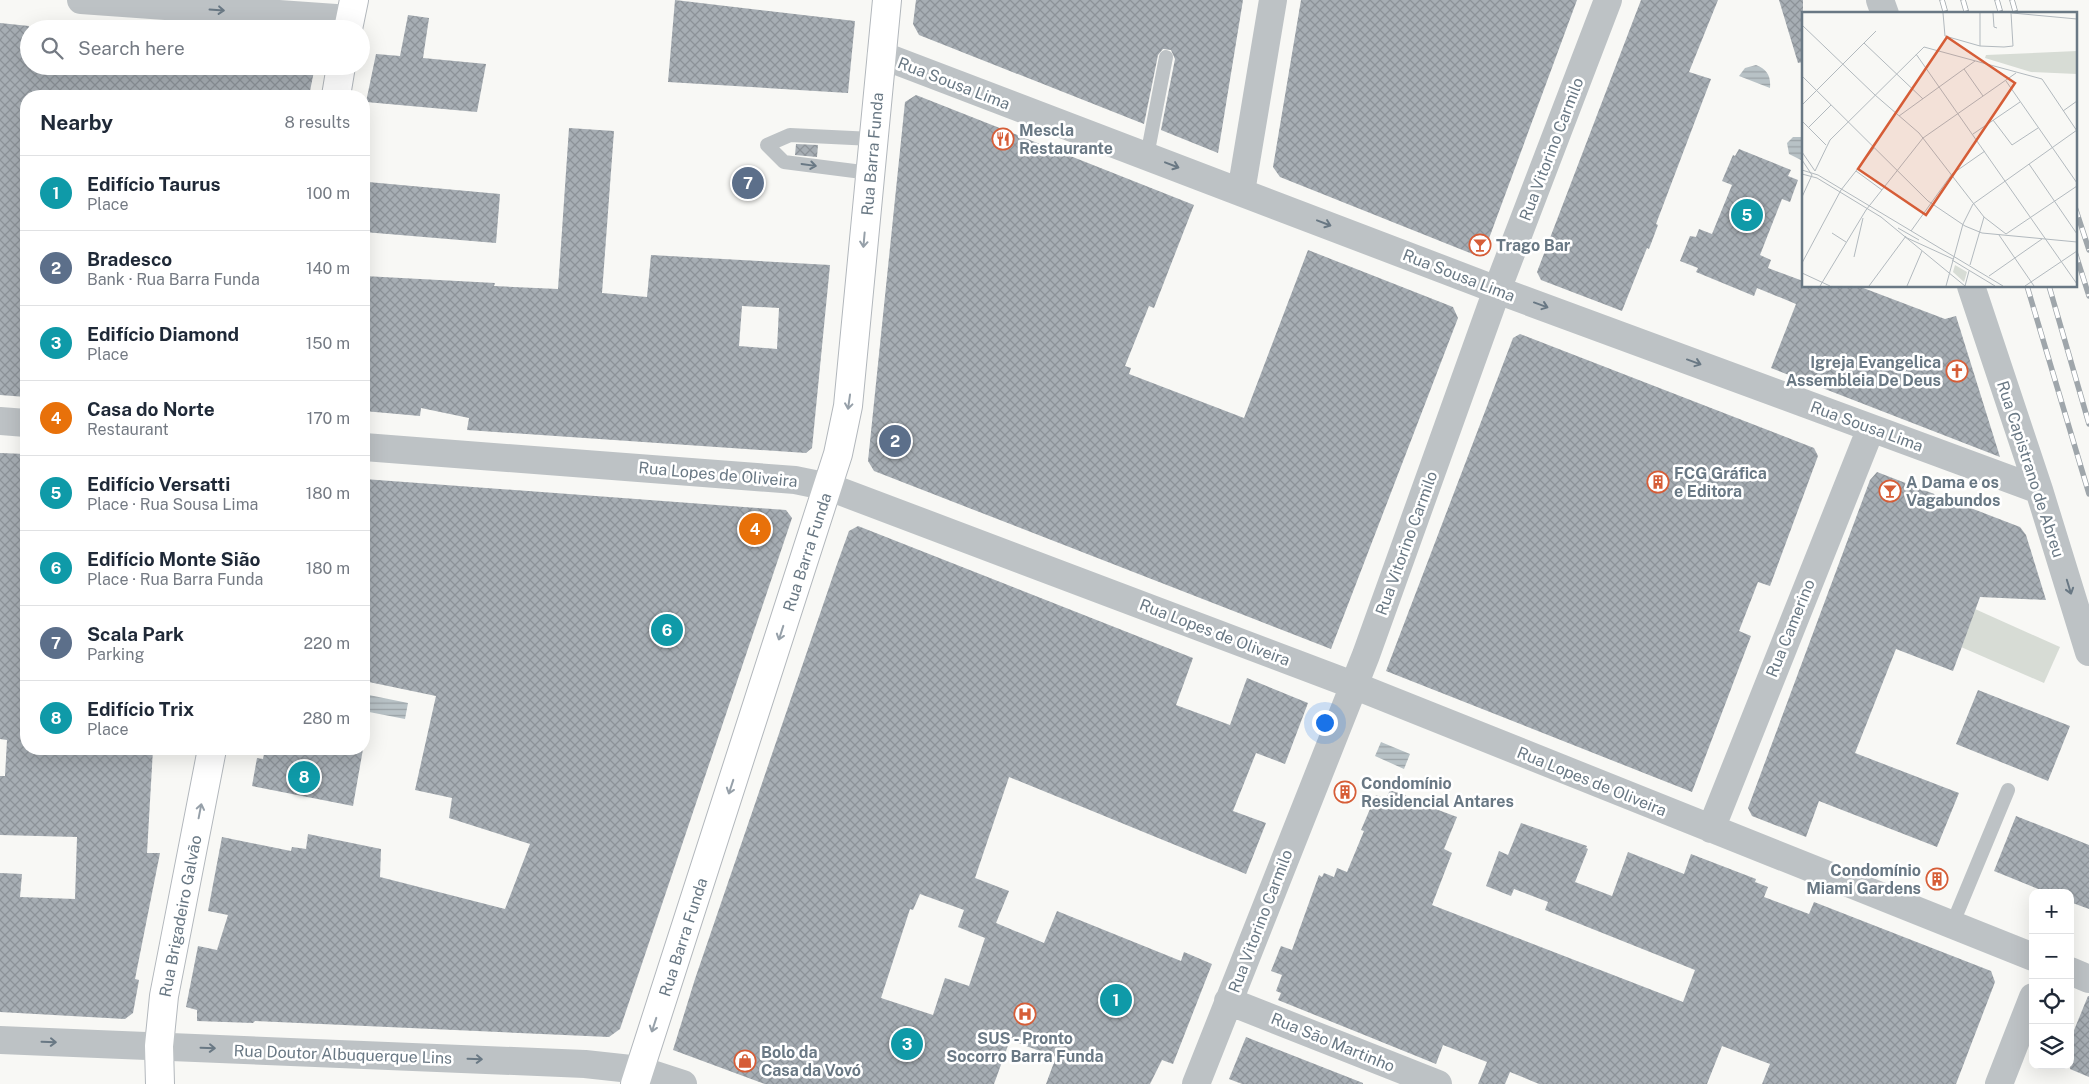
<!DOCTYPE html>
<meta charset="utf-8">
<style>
body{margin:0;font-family:"Public Sans",sans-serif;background:#f6f6f7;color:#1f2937}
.controls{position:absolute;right:15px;bottom:15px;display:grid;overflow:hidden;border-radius:10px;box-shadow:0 5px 20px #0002}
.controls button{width:45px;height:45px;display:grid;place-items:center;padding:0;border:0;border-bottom:1px solid #e0e1e3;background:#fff;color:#1f2937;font:25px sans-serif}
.you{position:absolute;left:1324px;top:722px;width:18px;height:18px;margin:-12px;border:4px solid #fff;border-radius:50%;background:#1a73e8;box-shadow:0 0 0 8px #1a73e833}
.badge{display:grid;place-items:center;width:32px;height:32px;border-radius:50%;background:#d65d37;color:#fff;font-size:16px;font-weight:700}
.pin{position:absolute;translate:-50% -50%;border:2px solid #fff;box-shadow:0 1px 5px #0006}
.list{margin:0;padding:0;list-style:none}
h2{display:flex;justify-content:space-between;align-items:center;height:65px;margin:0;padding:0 20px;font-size:21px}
h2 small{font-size:16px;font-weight:400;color:#747a83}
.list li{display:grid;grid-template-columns:32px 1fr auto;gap:15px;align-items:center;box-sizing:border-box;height:75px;padding:0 20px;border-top:1px solid #e0e1e3}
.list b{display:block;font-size:19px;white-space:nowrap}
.list p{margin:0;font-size:16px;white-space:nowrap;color:#747a83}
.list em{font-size:16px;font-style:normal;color:#747a83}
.icon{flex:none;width:28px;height:28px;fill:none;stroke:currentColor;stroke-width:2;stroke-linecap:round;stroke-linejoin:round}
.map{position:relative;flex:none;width:2089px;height:1084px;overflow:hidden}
.search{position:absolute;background:#fff;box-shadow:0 5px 20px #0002;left:20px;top:20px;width:350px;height:55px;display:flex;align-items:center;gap:12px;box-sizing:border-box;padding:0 18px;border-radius:28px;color:#747a83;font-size:19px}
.panel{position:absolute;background:#fff;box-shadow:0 5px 20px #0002;left:20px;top:90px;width:350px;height:665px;border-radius:20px}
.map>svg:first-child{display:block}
.grass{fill:#d7dcd5}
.water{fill:url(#water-rules)}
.building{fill:url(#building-cross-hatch);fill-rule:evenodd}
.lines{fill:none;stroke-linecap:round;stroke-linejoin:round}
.secondary-casing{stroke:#b2b7bc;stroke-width:30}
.lane{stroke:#bdc2c5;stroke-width:14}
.street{stroke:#bdc2c5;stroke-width:28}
.secondary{stroke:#fff;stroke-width:28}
.rail-casing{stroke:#9fa6ab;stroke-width:5.5}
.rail{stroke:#fff;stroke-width:4;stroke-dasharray:11;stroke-linecap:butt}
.oneway{stroke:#697884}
.oneway2{stroke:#96a0a9}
.labels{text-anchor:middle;stroke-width:5;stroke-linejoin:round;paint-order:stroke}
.street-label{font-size:16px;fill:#697884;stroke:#fff}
.poi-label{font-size:16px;font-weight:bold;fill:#697884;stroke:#fff;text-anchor:start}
.inset-road{fill:none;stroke:#b2b9be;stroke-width:1}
.view{fill:#d65d37;fill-opacity:0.15;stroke:#d65d37;stroke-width:2.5}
.inset-edge{fill:none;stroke:#697884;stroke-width:2.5}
</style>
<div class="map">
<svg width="2089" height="1084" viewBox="0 0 2089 1084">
<defs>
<pattern id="water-rules" width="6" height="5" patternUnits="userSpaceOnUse" patternTransform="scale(1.25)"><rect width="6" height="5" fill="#b8c2c6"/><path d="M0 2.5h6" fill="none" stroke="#9aa2a6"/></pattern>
<pattern id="building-cross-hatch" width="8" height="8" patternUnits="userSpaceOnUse" patternTransform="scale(1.25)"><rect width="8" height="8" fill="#a7aeb4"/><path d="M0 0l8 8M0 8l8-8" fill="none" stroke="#8c9298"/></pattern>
</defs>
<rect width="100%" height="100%" fill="#f8f8f5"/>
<!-- grass -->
<path class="grass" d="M1975,609l85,38 -16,36 -83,-36z"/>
<!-- water -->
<path class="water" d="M1756,65c11,4 15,11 14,23l-31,-12 6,-8z
M1793,137h10v24l-14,-7 -2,-11z
M364,694l44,9 -3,16 -41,-8z
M1381,742l29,12 -6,15 -29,-13z"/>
<!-- building -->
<path class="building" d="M675,0l180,21 -7,72 -180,-11z
M916,0h327l-25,153 -57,-23 14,-71 -4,-9 -8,-1 -5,6 -14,69 -225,-89 -6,-11z
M1301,0h276l-93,252 -9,3 -195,-78 -7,-10z
M1641,0h77l-29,72 22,7 -55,145 2,1 -9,24 -2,-1 -25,63 -81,-31 -4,-8z
M1779,0h24v62l-5,1z
M408,15l21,3 -6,40 63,6 -9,48 -111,-10 10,-48 24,2z
M0,23l29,3v40h286l-6,30h-283v301l-26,-2z
M916,95l278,110 -40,103 -5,-2 -24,60 6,2 -2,6 115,44 64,-168 145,57 5,11 -127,331 -457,-178 -6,-10 37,-359z
M569,128l45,3 -12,162 45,4 4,-42 179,10 -18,183 -6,5 -339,-23 2,-12 -48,-10 -1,8 -56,-5v-135l131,7 -1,3 64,3zM742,306l37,2 -2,41 -38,-3z
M796,144l22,1 -1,12 -22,-2z
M1739,149l52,21 -3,6 10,4 -8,22 -8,-3 -22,56 11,5 -3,8 35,13v5h55l87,33 11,-3 44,141 -229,-89 25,-64 -39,-16 -3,8 -58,-24 2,-4 -18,-7 10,-25 6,1 3,-8 13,5 20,-49 -10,-4 11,-26 2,1z
M368,182l132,12 -4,49 -132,-11z
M1520,334l294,114 4,8 -48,130 -12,-4 -19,49 12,5 -59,156 -306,-121 127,-333z
M0,453l26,1v295h127l-6,104h13l-25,126 4,1 -6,33 -8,6 -125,-7v-139l22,1 -2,23 55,2 2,-62 -77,-2v-59h5l2,-36 -7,-1z
M1877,472l143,55 6,8 20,65 -66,-3 -27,74 -57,-22 -41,104 104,40 -22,54 -118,-46 -13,36 -54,-21 -4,-8 122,-328z
M364,479l422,31 6,8 -172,511 -11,8 -354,-16 -2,2 -56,-2v-11l-11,-3 12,-61 19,4 11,-35 -20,-4 14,-74 69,14 1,-4 14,2 2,-15 73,15 -1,28 125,32 25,-65 -81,-26 3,-20 -37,-8 21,-94 -72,-15z
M858,526l335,132 -17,47 54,20 17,-47 61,25 -23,61 -29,-11 -23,58 33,12 -20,51 -237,-97 -34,101 34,13 -13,32 48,20 13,-32 124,50 3,-9 28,12 -39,100 -11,-4 -12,24h-104l10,-27 -46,-17 -16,44h-229l-92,-34 22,-71 141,-412 13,-36zM920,894l44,16 -6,17 27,11 -16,48 -24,-8 -12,37 -52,-17 29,-89 3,1z
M1978,690l92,36 -22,55 -92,-37z
M265,749h98l-10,57 -101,-20 5,-28 6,1z
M1390,790l44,16 -1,2 24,9 -13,32 8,4 -20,52 251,97 12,-32 -150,-60 3,-8 -34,-13 -3,7 -25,-10 13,-35 9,4 13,-32 66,23 -1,2 2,1 -13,33 37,14 16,-44 56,22 7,-20 65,25 -1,3 13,5 -4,10 45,17 5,-12 177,69 4,11 -39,102h-194l8,-20 -48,-18 -15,38h-168l-29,-12 -5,12h-27l9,-22 -44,-17 -7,19 -158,-64 3,-7 -5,-2 6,-16 -11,-4 10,-25 11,4 27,-75 3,2 2,-4 10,4 3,-9 10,4 17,-41 -3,-1 15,-35 10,4z
M2016,816l73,29v64l-19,-7v-9h-22l-54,-22z
M2088,996h1v81l-19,-8v-29z
M1246,1037l117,46v1h-121l-13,-5z"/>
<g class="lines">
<!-- secondary casing -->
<g class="secondary-casing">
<path id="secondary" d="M348,29l6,-29
M336,96l5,-30
M160,1084l-1,-38 5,-50 48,-247
M635,1084l203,-630 10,-48 39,-406"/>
</g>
<!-- lane -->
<path class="lane" d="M1147,156l19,-99
M870,173l-86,-11 -17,-17 23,-10 83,4
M1952,925l56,-135"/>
<!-- street -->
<path class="street" d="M81,0l269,19
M1880,0l5,14
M881,55l616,235 542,200
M1241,192l32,-192
M1971,286l68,204 50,162
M0,421l26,2
M364,447l431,33 34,7 524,198 680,272
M1711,829l160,-401
M2070,971l19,8
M1228,1001l210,83
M0,1040l585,24 55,6 43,14
M1196,1084l170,-429 131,-365 111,-290
M1999,1084l34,-87"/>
<!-- secondary -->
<use href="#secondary" class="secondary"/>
<!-- rail casing -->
<g class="rail-casing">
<path id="rail" d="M1942,0l4,14
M1963,0l4,14
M1997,0l4,14
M2012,0l4,14
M2075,207l14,43
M2075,252l14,44
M2027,286l62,208
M2049,286l40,138"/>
</g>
<!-- rail -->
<use href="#rail" class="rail"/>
</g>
<!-- one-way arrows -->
<defs><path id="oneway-shaft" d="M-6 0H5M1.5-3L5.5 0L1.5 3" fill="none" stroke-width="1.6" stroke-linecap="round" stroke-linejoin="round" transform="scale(1.25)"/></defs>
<g class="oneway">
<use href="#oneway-shaft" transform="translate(217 10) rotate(4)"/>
<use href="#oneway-shaft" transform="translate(809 165) rotate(8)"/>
<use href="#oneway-shaft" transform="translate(1172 165) rotate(21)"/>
<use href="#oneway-shaft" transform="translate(1324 223) rotate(21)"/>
<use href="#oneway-shaft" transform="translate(1541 305) rotate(20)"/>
<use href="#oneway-shaft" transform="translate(1694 362) rotate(20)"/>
<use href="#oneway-shaft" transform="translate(2069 587) rotate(73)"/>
<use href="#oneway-shaft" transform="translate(49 1042) rotate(2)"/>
<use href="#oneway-shaft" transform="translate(208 1048) rotate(2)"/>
<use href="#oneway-shaft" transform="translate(475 1059) rotate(2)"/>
</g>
<g class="oneway2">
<use href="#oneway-shaft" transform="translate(864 240) rotate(95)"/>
<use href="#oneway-shaft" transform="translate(849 402) rotate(98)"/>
<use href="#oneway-shaft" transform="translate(781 633) rotate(108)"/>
<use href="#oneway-shaft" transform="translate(731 787) rotate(108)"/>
<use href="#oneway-shaft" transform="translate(200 811) rotate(-79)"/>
<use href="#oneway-shaft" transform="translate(654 1025) rotate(108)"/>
</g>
<!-- icons -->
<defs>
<g id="restaurant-ring" transform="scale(1.125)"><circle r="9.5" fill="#fff" stroke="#d65d37" stroke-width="1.5"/><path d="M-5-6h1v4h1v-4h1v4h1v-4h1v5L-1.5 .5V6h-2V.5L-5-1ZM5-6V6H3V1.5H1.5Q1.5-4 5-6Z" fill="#d65d37"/></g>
<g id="bar-ring" transform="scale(1.125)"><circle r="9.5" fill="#fff" stroke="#d65d37" stroke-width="1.5"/><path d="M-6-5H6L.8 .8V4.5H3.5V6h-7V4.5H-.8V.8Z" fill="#d65d37"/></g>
<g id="church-ring" transform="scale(1.125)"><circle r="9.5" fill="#fff" stroke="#d65d37" stroke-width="1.5"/><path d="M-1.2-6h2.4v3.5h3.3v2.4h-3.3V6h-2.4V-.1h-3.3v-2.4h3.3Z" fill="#d65d37"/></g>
<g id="building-ring" transform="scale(1.125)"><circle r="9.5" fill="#fff" stroke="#d65d37" stroke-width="1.5"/><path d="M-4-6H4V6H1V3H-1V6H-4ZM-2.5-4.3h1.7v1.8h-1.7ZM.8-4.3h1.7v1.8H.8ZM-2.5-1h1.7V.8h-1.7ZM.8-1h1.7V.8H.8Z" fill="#d65d37"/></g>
<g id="hospital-ring" transform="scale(1.125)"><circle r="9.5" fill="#fff" stroke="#d65d37" stroke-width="1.5"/><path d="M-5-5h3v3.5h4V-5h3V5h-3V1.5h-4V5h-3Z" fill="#d65d37"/></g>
<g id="shop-ring" transform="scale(1.125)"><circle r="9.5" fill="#fff" stroke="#d65d37" stroke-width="1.5"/><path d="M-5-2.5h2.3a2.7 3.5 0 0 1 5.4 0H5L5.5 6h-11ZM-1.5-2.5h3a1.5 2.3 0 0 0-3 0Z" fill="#d65d37"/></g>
</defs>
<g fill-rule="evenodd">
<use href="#restaurant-ring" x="1003" y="139"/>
<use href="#bar-ring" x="1480" y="245"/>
<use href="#church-ring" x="1957" y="371"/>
<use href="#building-ring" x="1658" y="482"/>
<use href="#bar-ring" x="1890" y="491"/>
<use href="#building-ring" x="1345" y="792"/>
<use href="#building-ring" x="1937" y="879"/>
<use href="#hospital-ring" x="1025" y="1014"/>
<use href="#shop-ring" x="745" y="1061"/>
</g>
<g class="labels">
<!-- street labels -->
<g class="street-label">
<text transform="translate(954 83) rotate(21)" y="6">Rua Sousa Lima</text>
<text transform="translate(1551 149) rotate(-69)" y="6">Rua Vitorino Carmilo</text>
<text transform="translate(872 154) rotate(-85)" y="6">Rua Barra Funda</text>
<text transform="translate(1459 275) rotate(21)" y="6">Rua Sousa Lima</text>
<text transform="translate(1867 426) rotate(20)" y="6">Rua Sousa Lima</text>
<text transform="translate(2031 469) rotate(72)" y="6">Rua Capistrano de Abreu</text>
<text transform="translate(718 474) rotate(5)" y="6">Rua Lopes de Oliveira</text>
<text transform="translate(1406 543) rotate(-70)" y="6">Rua Vitorino Carmilo</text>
<text transform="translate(807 552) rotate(-72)" y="6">Rua Barra Funda</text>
<text transform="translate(1790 628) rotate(-68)" y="6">Rua Camerino</text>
<text transform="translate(1215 632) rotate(21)" y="6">Rua Lopes de Oliveira</text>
<text transform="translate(1592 781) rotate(22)" y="6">Rua Lopes de Oliveira</text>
<text transform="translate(180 916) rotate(-79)" y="6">Rua Brigadeiro Galvão</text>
<text transform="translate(1260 921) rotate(-69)" y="6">Rua Vitorino Carmilo</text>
<text transform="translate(683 937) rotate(-72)" y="6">Rua Barra Funda</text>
<text transform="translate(1333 1042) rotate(22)" y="6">Rua São Martinho</text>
<text transform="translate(343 1054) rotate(2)" y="6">Rua Doutor Albuquerque Lins</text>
</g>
<!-- poi labels -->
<g class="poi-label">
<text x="1019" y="136">Mescla<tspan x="1019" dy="18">Restaurante</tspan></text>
<text x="1496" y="251">Trago Bar</text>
<text x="1941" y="368" text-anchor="end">Igreja Evangelica<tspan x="1941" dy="18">Assembleia De Deus</tspan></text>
<text x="1674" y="479">FCG Gráfica<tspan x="1674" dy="18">e Editora</tspan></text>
<text x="1906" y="488">A Dama e os<tspan x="1906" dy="18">Vagabundos</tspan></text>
<text x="1361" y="789">Condomínio<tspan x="1361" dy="18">Residencial Antares</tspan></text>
<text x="1921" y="876" text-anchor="end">Condomínio<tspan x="1921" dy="18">Miami Gardens</tspan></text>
<text x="1025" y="1044" text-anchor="middle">SUS - Pronto<tspan x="1025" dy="18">Socorro Barra Funda</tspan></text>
<text x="761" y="1058">Bolo da<tspan x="761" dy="18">Casa da Vovó</tspan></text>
</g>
</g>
<!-- overview -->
<g transform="translate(1802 12)">
<rect width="275" height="275" fill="#f8f8f5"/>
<path d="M275,39v23l-46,-2 -46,-14 1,-3zM153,253l12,7 -3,10 -11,-10z" fill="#d7dcd5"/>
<path class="inset-road" d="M141,1l2,23 35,10 24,1 9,-1 -2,-33M178,1v33M191,1l1,14 3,1M210,1l65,6M0,13l73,70 44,38 65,84 22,17 71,-48M62,31l59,56M114,42l161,230M162,57l19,27M0,64l126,125 37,25 17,7 95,9M204,69l71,102M0,93l74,-74M261,99l14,-10M97,104l76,-55M191,108l19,25 26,-17M0,109l24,24M7,115l22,-22M171,122l47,-32M0,140l13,19M0,148l10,15 -10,22M227,152l48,70M0,158l16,5 185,111M13,159l15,-31 94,-93 118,32 35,52M54,159l26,19M0,162l15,4 64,39 84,69M96,216l21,12M109,219l41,-57 33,-23M30,221l14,9M197,223l35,51M103,225l48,22M52,245l9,-39M150,248l43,26M0,251l39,-73 33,-42M168,253l14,-48M0,261l28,13M187,264l53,-37M18,274l46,-76 57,-72 93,-65M67,274l37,-50M105,274l15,-35M144,274l17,-62 10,-20 104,-74M163,274l4,-15M223,274l52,-35"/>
<path class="view" d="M145,25l68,46 -89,132 -68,-46z"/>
<rect width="275" height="275" class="inset-edge"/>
</g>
</svg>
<div class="controls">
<button>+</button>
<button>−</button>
<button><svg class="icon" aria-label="locate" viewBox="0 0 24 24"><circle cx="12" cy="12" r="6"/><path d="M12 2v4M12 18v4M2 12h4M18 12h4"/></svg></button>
<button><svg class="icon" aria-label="layers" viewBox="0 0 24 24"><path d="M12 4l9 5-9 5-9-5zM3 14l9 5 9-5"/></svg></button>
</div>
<div class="you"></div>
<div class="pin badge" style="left:1116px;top:1000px;background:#0f9aa8">1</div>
<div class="pin badge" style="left:895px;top:441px;background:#5c6f8a">2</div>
<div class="pin badge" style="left:907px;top:1044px;background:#0f9aa8">3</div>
<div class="pin badge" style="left:755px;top:529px;background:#e8710a">4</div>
<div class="pin badge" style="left:1747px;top:215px;background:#0f9aa8">5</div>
<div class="pin badge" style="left:667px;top:630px;background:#0f9aa8">6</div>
<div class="pin badge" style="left:748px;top:183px;background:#5c6f8a">7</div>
<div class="pin badge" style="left:304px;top:777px;background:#0f9aa8">8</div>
<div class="search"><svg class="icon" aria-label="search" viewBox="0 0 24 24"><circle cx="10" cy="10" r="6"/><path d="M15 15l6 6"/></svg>Search here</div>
<section class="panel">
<h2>Nearby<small>8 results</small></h2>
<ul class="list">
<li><span class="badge" style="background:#0f9aa8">1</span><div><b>Edifício Taurus</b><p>Place</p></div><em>100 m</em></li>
<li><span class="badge" style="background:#5c6f8a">2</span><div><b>Bradesco</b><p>Bank · Rua Barra Funda</p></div><em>140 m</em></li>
<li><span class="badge" style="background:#0f9aa8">3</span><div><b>Edifício Diamond</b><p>Place</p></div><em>150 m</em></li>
<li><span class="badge" style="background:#e8710a">4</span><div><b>Casa do Norte</b><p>Restaurant</p></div><em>170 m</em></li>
<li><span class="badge" style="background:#0f9aa8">5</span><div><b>Edifício Versatti</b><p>Place · Rua Sousa Lima</p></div><em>180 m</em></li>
<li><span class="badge" style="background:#0f9aa8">6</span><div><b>Edifício Monte Sião</b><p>Place · Rua Barra Funda</p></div><em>180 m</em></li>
<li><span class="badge" style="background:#5c6f8a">7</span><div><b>Scala Park</b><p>Parking</p></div><em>220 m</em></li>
<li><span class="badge" style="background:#0f9aa8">8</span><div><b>Edifício Trix</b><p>Place</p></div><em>280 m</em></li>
</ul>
</section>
</div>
